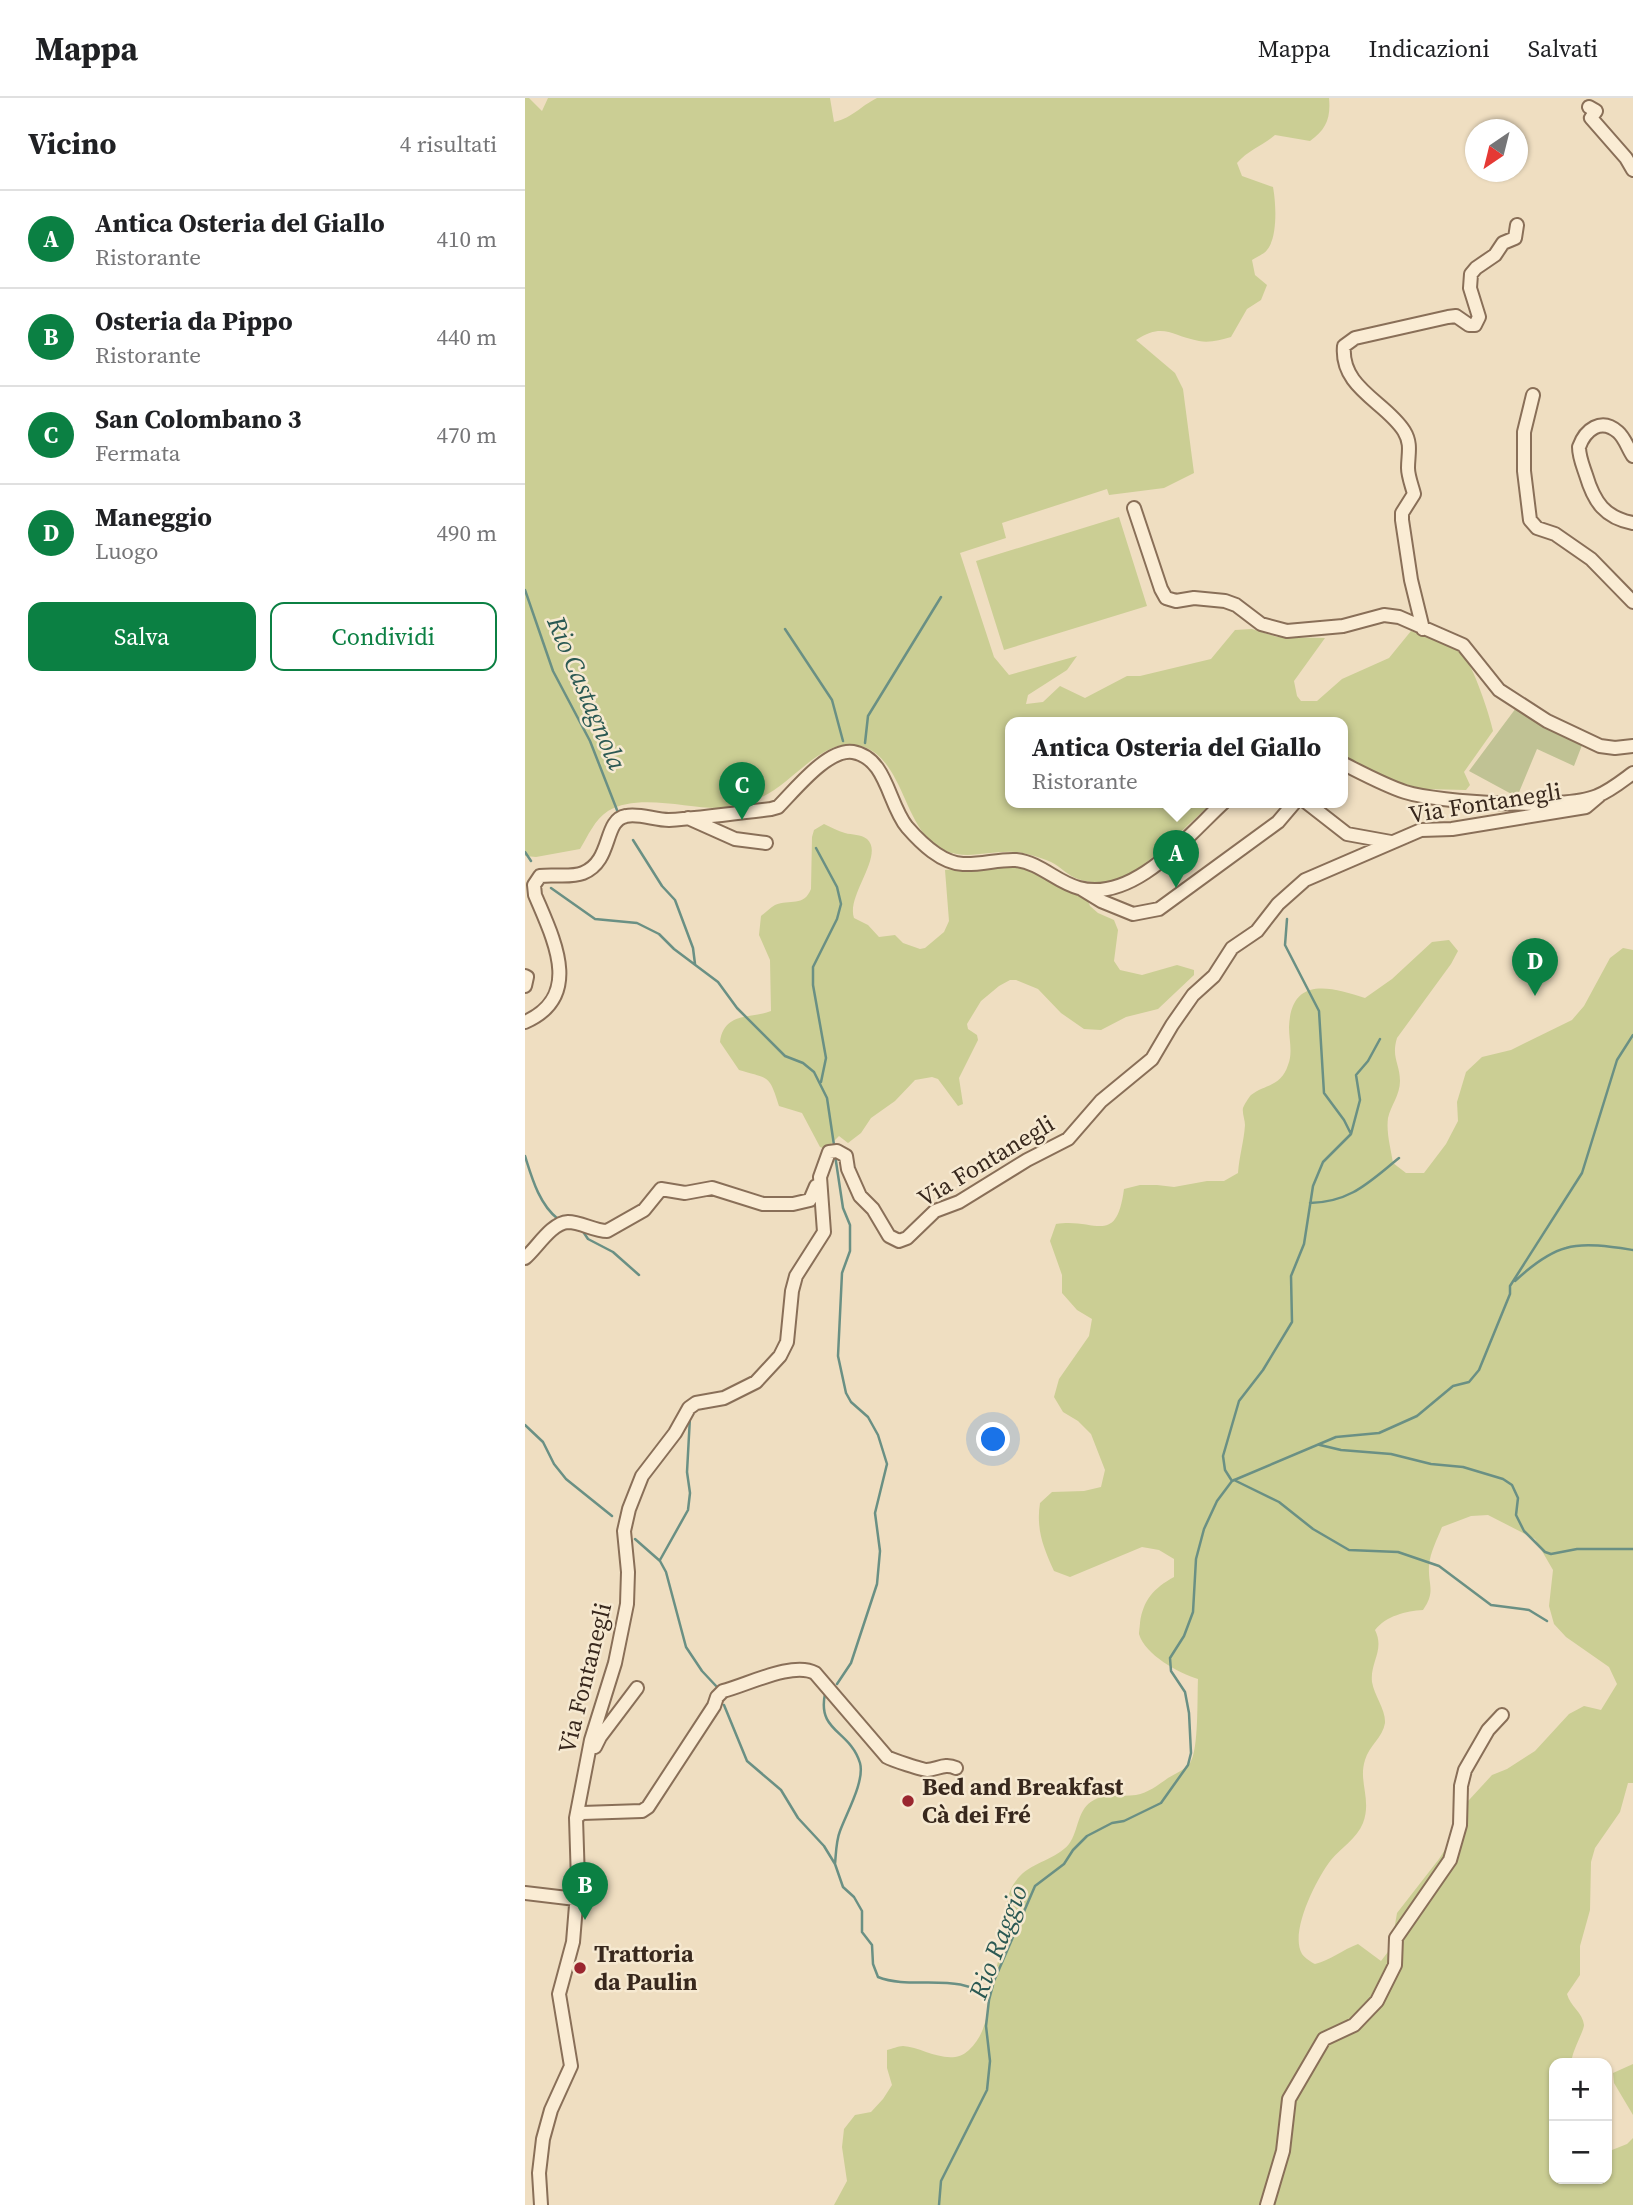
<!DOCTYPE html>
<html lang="it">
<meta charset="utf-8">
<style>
body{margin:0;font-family:"Source Serif 4",serif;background:#f2f2f2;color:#202124}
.controls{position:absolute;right:21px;bottom:21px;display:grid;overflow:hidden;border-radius:14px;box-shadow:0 2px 5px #0004}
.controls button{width:63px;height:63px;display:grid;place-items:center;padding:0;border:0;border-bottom:2px solid #e0e0e0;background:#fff;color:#202124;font:35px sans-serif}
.compass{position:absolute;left:940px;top:21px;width:63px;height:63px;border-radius:50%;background:#fff;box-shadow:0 2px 5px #0004;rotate:215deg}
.you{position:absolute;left:469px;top:1342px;width:24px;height:24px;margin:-18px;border:5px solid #fff;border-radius:50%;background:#1a73e8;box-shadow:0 0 0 10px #1a73e833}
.badge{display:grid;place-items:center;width:46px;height:46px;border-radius:50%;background:#0b8043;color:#fff;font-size:23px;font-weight:700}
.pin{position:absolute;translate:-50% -58px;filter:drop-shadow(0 2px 4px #0008)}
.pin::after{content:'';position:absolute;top:37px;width:24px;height:21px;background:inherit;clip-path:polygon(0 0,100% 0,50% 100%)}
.popup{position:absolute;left:480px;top:619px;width:343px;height:91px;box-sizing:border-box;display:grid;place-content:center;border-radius:14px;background:#fff;filter:drop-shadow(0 2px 5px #0005);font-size:23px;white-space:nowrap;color:#757577}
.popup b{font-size:26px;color:#202124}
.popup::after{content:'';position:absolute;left:50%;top:100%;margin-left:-14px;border:14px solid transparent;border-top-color:#fff}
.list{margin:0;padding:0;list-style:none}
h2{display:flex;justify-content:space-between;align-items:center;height:91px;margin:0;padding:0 28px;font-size:30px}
h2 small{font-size:23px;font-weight:400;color:#757577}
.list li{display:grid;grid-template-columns:46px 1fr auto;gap:21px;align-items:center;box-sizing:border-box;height:98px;padding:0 28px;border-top:2px solid #e0e0e0}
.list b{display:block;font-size:26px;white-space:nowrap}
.list p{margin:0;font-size:23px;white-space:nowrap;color:#757577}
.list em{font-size:23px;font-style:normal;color:#757577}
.actions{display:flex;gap:14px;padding:21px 28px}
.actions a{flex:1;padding:16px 0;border:2px solid #0b8043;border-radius:14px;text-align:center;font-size:24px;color:#0b8043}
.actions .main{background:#0b8043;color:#fff}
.map{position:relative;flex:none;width:1108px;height:2107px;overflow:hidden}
header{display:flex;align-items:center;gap:42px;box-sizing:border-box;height:98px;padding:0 35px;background:#fff;border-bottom:2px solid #e0e0e0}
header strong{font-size:33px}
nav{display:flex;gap:38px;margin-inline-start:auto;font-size:24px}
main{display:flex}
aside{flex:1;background:#fff}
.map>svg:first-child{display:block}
.green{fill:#cbce94;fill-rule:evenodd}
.cemetery{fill:#c0c294}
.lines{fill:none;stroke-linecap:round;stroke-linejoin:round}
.stream{stroke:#6a9084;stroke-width:2.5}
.minor-casing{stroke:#896f58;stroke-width:16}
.minor{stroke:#faecd4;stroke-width:12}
.poi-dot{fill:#9a262f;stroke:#f6e9d1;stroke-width:2.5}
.labels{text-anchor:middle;stroke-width:5;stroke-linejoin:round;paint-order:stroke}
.street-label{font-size:24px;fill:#38281d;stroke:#f6e9d1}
.poi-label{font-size:24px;font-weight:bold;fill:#38281d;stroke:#f6e9d1;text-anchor:start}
.water-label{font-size:26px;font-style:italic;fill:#2b5953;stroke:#f6e9d1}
</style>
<header>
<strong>Mappa</strong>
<nav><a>Mappa</a><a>Indicazioni</a><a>Salvati</a></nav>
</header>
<main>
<aside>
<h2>Vicino<small>4 risultati</small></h2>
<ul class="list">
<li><span class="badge">A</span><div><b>Antica Osteria del Giallo</b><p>Ristorante</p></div><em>410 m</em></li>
<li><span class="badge">B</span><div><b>Osteria da Pippo</b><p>Ristorante</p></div><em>440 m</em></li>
<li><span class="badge">C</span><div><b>San Colombano 3</b><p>Fermata</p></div><em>470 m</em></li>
<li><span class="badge">D</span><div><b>Maneggio</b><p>Luogo</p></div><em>490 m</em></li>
</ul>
<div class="actions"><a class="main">Salva</a><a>Condividi</a></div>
</aside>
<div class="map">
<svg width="1108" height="2107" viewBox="0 0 1108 2107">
<rect width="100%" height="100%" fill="#efdec1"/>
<!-- green -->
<path class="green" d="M0,0h4l13,13 6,-13h282l4,24c20,-5 25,-15 43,-24h452c2,20 -3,32 -19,43l-35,-6c-13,11 -27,15 -38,28l5,13 31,11c3,16 5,50 -6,63 -3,4 -10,7 -15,10l3,15 12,10 -6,15 -14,9 -16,28c-11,3 -21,6 -32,4 -28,-5 -35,-19 -63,-1l39,33 8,16 11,84 -30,15 -55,7 -2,-6 -105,34 4,15 -46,15 34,104 15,18 68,-19 -10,14 -39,25 -2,9 17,-2 17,-16 25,12 42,-22h13l71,-17 24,-29 17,-1 25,8 48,1 -31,43 3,15 4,5h16l25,-22 47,-21 22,-27c18,6 36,11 51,23 11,10 28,62 31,77l-29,41 6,13 -4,5 -43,-1 -28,-7 -53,-25v-35h-332v80h203c-24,21 -54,53 -80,70 -15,11 -38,13 -55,7 -10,-3 -17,-12 -27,-17 -9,-4 -25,-9 -36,-10 -34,-2 -61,15 -89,-16 -22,-24 -28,-77 -62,-89 -43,-15 -72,42 -110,53 -11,3 -24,8 -36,8 -32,0 -81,-15 -110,3 -13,8 -20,25 -28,38l-44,8 -11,-1z
M594,419l28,89 -143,44 -28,-89z
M299,726c7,3 14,7 21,9 7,2 16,1 22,6 18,16 -21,57 -13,79l14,7 11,12 16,-2 8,8 17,6 5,-1 19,-16 5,-11 -4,-51 50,-5 23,1 16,5 29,14 25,16 2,5 8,7 16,7 4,10 -4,31 6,9 22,5 35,-10 17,5v5l-36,34 -32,8 -25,13 -17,-1 -23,-16 -23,-24 -22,-9h-6l-11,6 -18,15 -14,23 1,5 9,6 1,5 -19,38 4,26 -5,2 -20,-27 -6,-2 -17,3 -20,21 -24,17 -10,15 -13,10 -9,-7 -13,13 -6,-2 -18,-34 -23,-7c-10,-32 -10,-27 -40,-36l-19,-28c4,-31 32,-23 51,-31l-1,-51 -11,-25 2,-19c4,-3 9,-8 14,-11 15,-6 29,2 36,-16l1,-52 2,-7z
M924,842l9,11 -7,13 -54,74c-6,20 3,25 3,43 0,14 -9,24 -12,37 -2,15 3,31 5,45l13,10h18l22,-29 12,-23 -1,-19 9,-30 16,-15 29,-7 61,-30 12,-14 26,-48 13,-10 10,2v833h-5l-8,29 -25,36 -4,14 -1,48 -10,36v29l-13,19c3,12 16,19 17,31 0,5 -10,23 -12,33l3,5h-21v116h53v-27l20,-8 6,-6v67h-799l13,-24 -5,-34 2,-18 11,-14 16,-3 12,-13 9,-14 -5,-17v-18c5,-1 11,-4 16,-4 20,1 47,22 66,4 17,-16 18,-36 22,-58 4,-20 10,-41 14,-62 3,-21 -2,-36 15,-54 13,-14 37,-17 49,-32 10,-13 8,-36 25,-44 14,-7 27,-3 42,-5 12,-2 22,-10 32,-17 7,-4 18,-9 22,-15 9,-13 7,-66 8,-84 -19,-6 -53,-24 -59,-45 0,-1 1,-10 1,-11 3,-23 14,-35 34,-46v-18l-15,-9 -17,-3 -72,30 -16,-6c-11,-24 -18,-42 -14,-68l12,-11 32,-1 17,-4 4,-17 -14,-36 -13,-13 -15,-9 -9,-15 5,-18 30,-43 3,-17 -15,-9 -15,-17v-18l-12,-34 6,-17c39,-7 60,24 68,-35l16,-4h17l17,2 33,-6h17l14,-8c1,-16 6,-32 7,-48 0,-5 -3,-12 -2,-17 1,-3 6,-11 8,-13 14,-11 30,-8 37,-30 5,-12 1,-25 1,-38 2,-52 42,-40 76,-29l27,-19 40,-37zM963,1417l47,24 18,31 -4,36 5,18 12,13 43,30 8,17 -16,26 -17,-4 -15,8 -34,37 -28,18 -15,6 -34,37 -10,33 -9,14 -42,54 -6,35 -10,13 -23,-17c-16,6 -27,16 -43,20 -4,-2 -10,-6 -13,-10 -13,-22 15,-76 29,-94 10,-12 26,-22 32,-37 9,-24 -5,-41 2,-63 4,-14 18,-23 20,-37 1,-13 -11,-28 -13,-41 -2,-20 13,-32 3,-52 11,-14 31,-19 48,-20 13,-19 5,-24 6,-44 1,-14 8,-26 13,-39l29,-11z
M1108,1966v51l-19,-32 -1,-10z"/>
<!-- cemetery -->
<path class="cemetery" d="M991,610l68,32 -10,26 -37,-17 -20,48 -48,-26z"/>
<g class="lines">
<!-- stream -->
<path class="stream" d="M0,492l28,81 37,70 27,69
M260,531l47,71 11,41
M340,645l3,-27 73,-119
M108,742l29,46 13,14 18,48 2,16
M291,750l21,39 4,17 -4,15 -24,48v18l13,73 -5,24
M0,754l6,9
M26,790l44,31 42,4 22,11 15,15 44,33 19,26 48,48 18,7 11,9 13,26 7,47
M762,821l-2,26 34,66 5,82 20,27 7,14
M310,1057l8,53 7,17v26l-8,22 -4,83 8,37 5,9 17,15 10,18 9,29 -12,49 5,38 -3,33 -26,79 -14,21
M0,1058c7,22 14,48 33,63
M785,1105c41,-1 59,-21 89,-45
M57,1132l6,9 25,13 26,23
M990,1183c14,-13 32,-28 51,-33 19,-6 48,-1 67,2
M0,1327l18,17 11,22 12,15 46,37
M795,1347l21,5 50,4 40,10 32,3 40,12 9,6 6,13 -2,17 8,16 21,21 6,2 26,-5h56
M709,1382l45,22 34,27 36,21 49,2 41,14 52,39 38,5 18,11
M707,1383l-7,-11 -2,-14 16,-55 24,-31 29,-48 -1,-46 13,-32 9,-58 10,-24 28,-28 9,-34 -4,-25 12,-14 12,-22
M110,1441l25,22 6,11 20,75 16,24 15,16
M135,1462l28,-50 2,-17 -3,-21 3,-55
M300,1596c-8,38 25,36 35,69 5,18 -14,51 -20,68 -4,10 -4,23 -5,33
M199,1607l23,56 34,29 17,28 26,28 11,18 8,23 11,10 8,14v21l10,13 1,19 5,13c34,14 85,-7 111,23
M414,2107l2,-24 46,-91 3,-29 -4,-35 3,-26 5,-19 41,-95 29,-22 9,-14 14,-14 25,-13 12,-2 37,-18 27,-38 3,-12 -2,-40 -4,-21 -14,-21 -1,-13 14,-22 9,-24 3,-53 8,-30 13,-28 15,-20 104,-44 43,-4 38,-17 36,-30 16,-4 10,-12 31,-76v-8l72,-113 35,-113 16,-25"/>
<!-- minor casing -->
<g class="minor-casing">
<path id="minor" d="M1064,9l7,4 -5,7 35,40 7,12
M1008,297l-9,37v39l6,49 7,8 18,6 36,25 42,43
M1108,358c-5,-7 -8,-18 -15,-24 -17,-15 -33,-2 -39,15 0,10 4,19 7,28 8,27 19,43 47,48
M609,410l27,81 5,9 10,3 18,-3 31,3 11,4 25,19 26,7 56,-5 41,-11 15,2 64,28 36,45 48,31 53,25 15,2 18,-2
M898,531l-12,-49 -9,-60v-7l12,-19c-2,-8 -6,-18 -6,-26 0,-14 4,-24 -4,-37 -18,-29 -64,-43 -60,-85l11,-8 93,-21 8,-1 13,9h6l4,-8 -9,-29 1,-14 5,-6 19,-13 8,-12 12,-5 2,-13
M817,665c20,10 42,22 63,29 35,11 159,18 192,4 13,-5 25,-15 36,-23
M781,704l41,32 44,8
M163,720l47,21 31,4
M558,792l18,11 32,13 26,-5 119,-87 17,-20
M0,878l2,1 -2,9
M0,924c59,-26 28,-84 10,-127l-1,-10 6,-9c14,-2 30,2 43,-3 30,-12 20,-53 43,-57 13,-3 29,4 43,4 34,-2 68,-7 102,-11l7,-2c17,-17 50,-59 75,-55 34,6 35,52 54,75 14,16 34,36 56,37 18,1 36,-5 53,-4 25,3 40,22 63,28 55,15 109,-53 145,-86
M0,1160c12,-10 26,-35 43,-36 13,0 26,9 39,9l37,-21 17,-21 24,4 27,-5 51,16h30l17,-4 6,-14
M70,1649l5,-10 37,-49
M51,1720l6,-5 60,-2 6,-4 66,-101 3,-9 6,-6c24,-6 70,-30 92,-18l72,84c5,3 36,13 40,13 11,-1 18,-7 29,-2
M0,1795l51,6
M16,2107l-2,-32 4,-34 8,-29 20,-44 -12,-72 14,-52 5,-61 -2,-63 15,-78 24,-77 12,-59 1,-32 -4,-41 5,-22 13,-33 33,-43 14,-25 7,-5 28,-5 32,-16 24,-26 7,-14 5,-51 4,-15 28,-44 -4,-55 9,-25 8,-1 9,5 2,13 12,27 13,13 16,27 10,5 8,-3 28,-27 24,-9 68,-42 41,-21 33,-38 51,-42 20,-34 21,-30 21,-19 18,-28 25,-17 21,-27 27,-24 116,-50 31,-1 134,-22 13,-11
M742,2107l16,-54 6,-52 35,-60 30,-14 23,-24 18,-36 1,-27 54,-78 10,-35 1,-39 4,-16 23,-40 14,-15"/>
</g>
<!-- minor -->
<use href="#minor" class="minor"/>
</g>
<!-- markers -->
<g class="poi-dot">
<circle cx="383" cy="1703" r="7"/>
<circle cx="55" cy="1870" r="7"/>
</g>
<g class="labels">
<!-- street labels -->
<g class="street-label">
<text transform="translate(960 705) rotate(-9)" y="8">Via Fontanegli</text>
<text transform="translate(461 1063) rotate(-31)" y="8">Via Fontanegli</text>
<text transform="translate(60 1580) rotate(-76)" y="8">Via Fontanegli</text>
</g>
<!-- poi labels -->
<g class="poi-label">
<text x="397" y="1697">Bed and Breakfast<tspan x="397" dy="28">Cà dei Fré</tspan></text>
<text x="69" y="1864">Trattoria<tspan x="69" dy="28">da Paulin</tspan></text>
</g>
<!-- water labels -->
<g class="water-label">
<text transform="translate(62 595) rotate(67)" y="9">Rio Castagnola</text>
<text transform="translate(473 1844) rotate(-69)" y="9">Rio Raggio</text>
</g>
</g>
</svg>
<div class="controls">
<button>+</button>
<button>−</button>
</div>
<svg class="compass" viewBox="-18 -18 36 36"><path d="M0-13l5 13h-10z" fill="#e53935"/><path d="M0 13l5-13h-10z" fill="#757577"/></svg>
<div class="you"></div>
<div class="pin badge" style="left:651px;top:790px">A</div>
<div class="popup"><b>Antica Osteria del Giallo</b>Ristorante</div>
<div class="pin badge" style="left:60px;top:1822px">B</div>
<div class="pin badge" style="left:217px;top:722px">C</div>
<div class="pin badge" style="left:1010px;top:898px">D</div>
</div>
</main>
